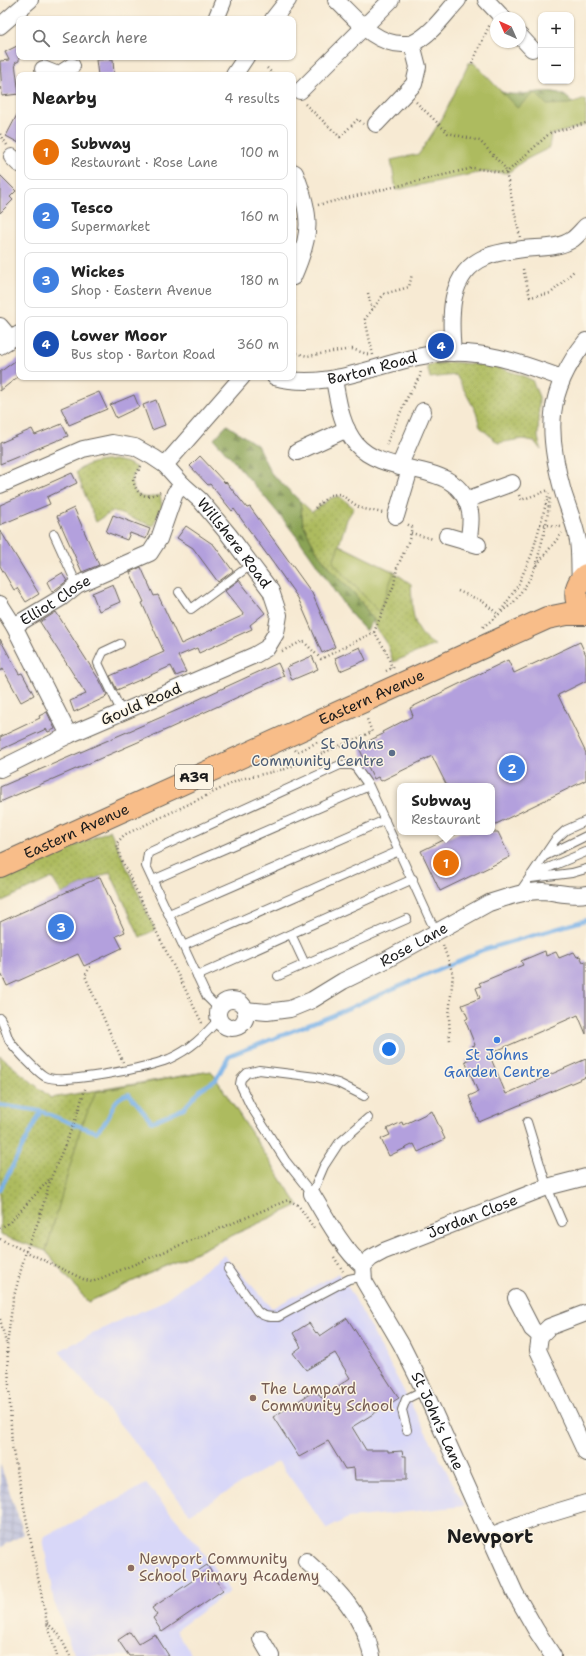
<!DOCTYPE html>
<meta charset="utf-8">
<style>
body{margin:0;font-family:"Shantell Sans",sans-serif;background:#f6f6f6;color:#222}
.controls{position:absolute;right:12px;top:12px;display:grid;overflow:hidden;border-radius:8px;box-shadow:0 1px 3px #0004}
.controls button{width:36px;height:36px;display:grid;place-items:center;padding:0;border:0;border-bottom:1px solid #e0e0e0;background:#fff;color:#222;font:20px sans-serif}
.compass{position:absolute;left:490px;top:12px;width:36px;height:36px;border-radius:50%;background:#fff;box-shadow:0 1px 3px #0004;rotate:315deg}
.you{position:absolute;left:389px;top:1049px;width:14px;height:14px;margin:-10px;border:3px solid #fff;border-radius:50%;background:#1a73e8;box-shadow:0 0 0 6px #1a73e833}
.badge{display:grid;place-items:center;width:26px;height:26px;border-radius:50%;background:#db2777;color:#fff;font-size:13px;font-weight:700}
.pin{position:absolute;translate:-50% -50%;border:2px solid #fff;box-shadow:0 1px 4px #0006}
.popup{position:absolute;left:397px;top:783px;width:98px;height:52px;box-sizing:border-box;display:grid;place-content:center;border-radius:8px;background:#fff;filter:drop-shadow(0 1px 3px #0005);font-size:13px;white-space:nowrap;color:#767676}
.popup b{font-size:15px;color:#222}
.popup::after{content:'';position:absolute;left:50%;top:100%;margin-left:-8px;border:8px solid transparent;border-top-color:#fff}
.list{margin:0;padding:0;list-style:none}
h2{display:flex;justify-content:space-between;align-items:center;height:52px;margin:0;padding:0 16px;font-size:17px}
h2 small{font-size:13px;font-weight:400;color:#767676}
.list li{display:grid;grid-template-columns:26px 1fr auto;gap:12px;align-items:center;box-sizing:border-box;height:56px;margin:0 8px 8px;padding:0 8px;border:1px solid #e0e0e0;border-radius:8px}
.list b{display:block;font-size:15px;white-space:nowrap}
.list p{margin:0;font-size:13px;white-space:nowrap;color:#767676}
.list em{font-size:13px;font-style:normal;color:#767676}
.icon{flex:none;width:22px;height:22px;fill:none;stroke:currentColor;stroke-width:2;stroke-linecap:round;stroke-linejoin:round}
.map{position:relative;flex:none;width:586px;height:1656px;overflow:hidden}
.search{position:absolute;background:#fff;box-shadow:0 1px 3px #0004;left:16px;top:16px;width:280px;height:44px;display:flex;align-items:center;gap:10px;box-sizing:border-box;padding:0 14px;border-radius:8px;color:#767676;font-size:15px}
.panel{position:absolute;background:#fff;box-shadow:0 1px 3px #0004;left:16px;top:72px;width:280px;height:308px;border-radius:8px}
.map>svg:first-child{display:block}
.built{fill:#d8d7f8}
.industrial{fill:url(#industrial-grid)}
.grass{fill:url(#grass-dots);stroke:#646c3d}
.forest{fill:url(#forest-firs);stroke:#536038}
.park{fill:#adbb5e;stroke:#646c3d}
.lines{fill:none;stroke-linecap:round;stroke-linejoin:round}
.stream{stroke:#78b1e8;stroke-width:4}
.building{fill:#b3a0dd}
.service-casing{stroke:#69645c;stroke-width:10}
.minor-casing{stroke:#69645c;stroke-width:18}
.primary-casing{stroke:#69645c;stroke-width:24}
.path{stroke:#69645c;stroke-width:2.5;stroke-dasharray:1 3;stroke-linecap:butt}
.service{stroke:#fff;stroke-width:8}
.minor{stroke:#fff;stroke-width:16}
.primary{stroke:#f8bd89;stroke-width:22}
.service-dot{fill:#5c6f8a;stroke:#fcf5e5;stroke-width:1.5}
.shop-dot{fill:#3f7fe0;stroke:#fcf5e5;stroke-width:1.5}
.education-dot{fill:#8d6e63;stroke:#fcf5e5;stroke-width:1.5}
.labels{text-anchor:middle;stroke-width:3;stroke-linejoin:round;paint-order:stroke}
.shield{fill:#fcf5e5;stroke:#5f5d58;stroke-width:1}
.shield-label{font-size:14px;font-weight:bold;fill:#1c1c1c}
.street-label{font-size:15px;fill:#1c1c1c;stroke:#fcf5e5}
.service-label{font-size:15px;fill:#4e5e75;stroke:#fcf5e5;text-anchor:end}
.shop-label{font-size:15px;fill:#366cbe;stroke:#fcf5e5}
.education-label{font-size:15px;fill:#785e54;stroke:#fcf5e5;text-anchor:start}
.district-label{font-size:19px;font-weight:bold;fill:#1c1c1c;stroke:#fcf5e5}
</style>
<div class="map">
<svg width="586" height="1656" viewBox="0 0 586 1656">
<defs>
<pattern id="industrial-grid" width="8" height="8" patternUnits="userSpaceOnUse"><rect width="8" height="8" fill="#bfc2dd"/><path d="M0 4h8M4 0v8" fill="none" stroke="#a4a6bd"/></pattern>
<pattern id="grass-dots" width="8" height="8" patternUnits="userSpaceOnUse"><rect width="8" height="8" fill="#adbb5e"/><path d="M2 2h.1M6 6h.1" fill="none" stroke="#94a051" stroke-width="1.8" stroke-linecap="round"/></pattern>
<pattern id="forest-firs" width="22" height="20" patternUnits="userSpaceOnUse"><rect width="22" height="20" fill="#8aa355"/><path d="M5 1l3.5 6h-7zM16 11l3.5 6h-7z" fill="#708446"/></pattern>
</defs>
<rect width="100%" height="100%" fill="#fcf5e5"/>
<filter id="ink" filterUnits="userSpaceOnUse"><feTurbulence type="fractalNoise" baseFrequency=".025" numOctaves="2"/><feDisplacementMap in="SourceGraphic" scale="8" xChannelSelector="R" yChannelSelector="G"/><feConvolveMatrix kernelMatrix="1 2 1 2 8 2 1 2 1" color-interpolation-filters="sRGB"/></filter>
<filter id="wash" filterUnits="userSpaceOnUse"><feTurbulence type="fractalNoise" baseFrequency=".012" numOctaves="4" result="noise"/><feDisplacementMap in="SourceGraphic" scale="16" xChannelSelector="R" yChannelSelector="G"/><feGaussianBlur stdDeviation="0.9" result="paint"/><feColorMatrix in="noise" values="0 0 0 0 0 0 0 0 0 0 0 0 0 0 0 0 0 1.4 0 .05"/><feComposite in="paint" operator="in"/></filter>
<g filter="url(#wash)">
<rect width="100%" height="100%" fill="#f7ead3"/>
<!-- built -->
<path class="built" d="M224,1255l48,53 67,-35 14,22 112,211 -117,12 -21,11 -49,-68 -88,53 -53,-69 -78,-94 63,-32 35,-14z
M146,1484l52,61 32,46 -54,39 16,26h-117l-21,-54 -11,-64z"/>
<!-- industrial -->
<path class="industrial" d="M0,1464l24,70 -24,14z"/>
<!-- grass -->
<path class="grass" d="M451,362l42,4 28,9 11,5 7,17 -1,40 3,13 -7,-9 -12,-2 -24,4 -18,-16 -4,-15 -20,-37 -26,3 -3,-13z
M115,460l13,3 9,5 -6,12c3,18 13,20 29,15l2,11 -9,20 -40,-15 -17,11 -20,-50c11,-10 25,-11 39,-12z
M339,496l15,12 -7,11 -8,26 55,27 17,12c2,25 -1,47 24,61l-42,17 -5,-16 -14,-21v-5l-21,-28 -22,-22 -15,-20 -13,-26 -3,-23 12,11 19,-14z
M110,830l45,100 -15,7 -30,-65 -48,22 -10,-16 -52,24v-22z
M0,1056l51,42 160,-27 87,134 -210,97 -42,-51 -46,-16z"/>
<!-- forest -->
<path class="forest" d="M469,63h5c6,6 23,27 28,29 22,9 57,-14 72,14l-60,12z
M227,425l30,20 14,28 29,28 3,23 13,26 15,20 22,22 21,28 -8,11c-24,-24 -39,-53 -58,-79 -29,-40 -62,-77 -94,-113z"/>
<!-- park -->
<path class="park" d="M469,63h5l43,45 18,-15 12,12 22,-1 17,-5v26l-35,10 -2,13 -26,13 -15,12 -25,-1 -87,18 -5,-30 28,-6 24,-37z
M339,545l55,27 -15,40 -46,-50z
M211,1071l87,134 -210,97 -42,-51 35,-124 15,-35z"/>
<g class="lines">
<!-- stream -->
<path class="stream" d="M0,1105l41,6 27,11 28,10c4,-4 8,-8 11,-13 6,-11 7,-22 22,-25l23,28 32,-14 17,-19 15,-9 13,-24 104,-41 150,-65 103,-30
M0,1190l41,-79"/>
</g>
<g id="blocks">
<!-- building -->
<path class="building" d="M19,45v16l-4,2 4,31 -17,2 -2,-35 9,-1 -4,-8z
M113,59l1,16h-16l-2,-15z
M19,111v32l-13,-7z
M0,175l16,16 -6,6 3,3 -13,13z
M19,358v18l-19,15v-19z
M99,392l8,17 -38,16 -8,-17z
M134,395l5,12 -23,11 -6,-13z
M156,400l9,25 -13,5 -9,-25z
M62,424l6,12 -68,28v-21l32,-14 3,6z
M200,456l25,27 1,-1 21,26 3,-1 62,86 23,54 -13,6 -24,-55 -17,-24 -47,-65 -2,2 -22,-27 -2,1 -18,-19z
M72,473l5,10 -30,14 3,7 -50,21v-20z
M74,508l25,57 -17,7 -25,-56z
M113,515l37,14 -4,10 -16,-6 -3,7 -21,-8z
M186,526l28,19 19,26 -15,11 -25,-34 -16,-10z
M0,530l39,64 -13,8 -9,-14 -3,2 -14,-24z
M141,567l13,29 4,-1 23,49 63,-29 -19,-24 14,-11 26,33 -15,12 2,4 -53,24 -2,-5 -19,8 8,16 -10,4 -5,-10 -54,24 -7,-14 54,-24 -22,-49 2,-1 -14,-30z
M62,573l5,8 -15,11 -5,-10z
M113,584l7,18 -21,9 -7,-18z
M56,612l44,69 7,14 -2,1 1,1 -32,15 -4,-11 16,-7 -46,-72z
M0,639l19,35 3,-1 12,22 -13,7 -18,-33 -3,2z
M580,642l6,13v26l-28,14 28,58v27l-94,46v-40h-45l-15,-30 -51,25 -3,-4 -4,2 -16,-33 25,-12 -1,-2 31,-16 -3,-8 98,-48 6,13z
M360,647l6,13 -26,11 -5,-13z
M312,656l6,13 -26,11 -5,-13z
M278,663l6,13 -116,53 -168,73v-15l180,-78 15,-7v-1z
M47,712l8,17 -7,3 -2,-3 -46,21v-13l40,-19 -1,-2z
M460,832h38l12,25 -70,34 -19,-40z
M100,877l25,55 -9,4 6,12 -38,18 -6,-12 -71,32 -7,-15v-49z
M545,951l1,5 10,-4 3,6 15,-6 3,5 3,-1 3,6 3,-1v73l-8,-19 -89,39 17,40 80,-35v18l-107,45 -10,-26 9,-4 -13,-31 11,-5 -4,-10 3,-1 -10,-25 3,-2 -6,-13 18,-7 -4,-10 5,-2 -2,-3 44,-18 -2,-4z
M432,1111l13,28 -27,13 -4,-8 -25,12 -8,-17 9,-4 -3,-6 15,-7 1,3z
M347,1318l52,80 -47,29 14,23h22v2l14,-1 1,5h3v24h-51l-1,-12 -9,1 -17,-28 -29,16 -26,-40 43,-27 5,8 29,-20 -15,-25 -29,17 -13,-17 8,-6 -8,-14 16,-10 7,10 1,-1 3,4z
M207,1565l16,25 -61,42 -9,-14 4,-3 -5,-7 43,-29 -3,-4z
M130,1632l8,12 17,-10 14,22h-40l-11,-16z"/>
</g>
</g>
<g filter="url(#ink)">
<use href="#blocks" fill-opacity="0" stroke="#69645c" stroke-width="1"/>
<g class="lines">
<!-- service casing -->
<g class="service-casing">
<path id="service" d="M54,534l23,51
M179,592l12,17 61,-45
M120,644l-17,8 -5,11 24,50
M545,856l41,-20
M531,875l55,-23
M531,878l41,-5 14,-4
M153,880l216,-94
M519,893l36,-53 11,-10 20,-9
M169,914l216,-94
M291,934l14,30
M183,946l216,-95
M197,976l216,-97
M278,976l129,-57
M219,1009l-12,-12 -61,-131 2,-13 192,-88h14l15,21 62,136 6,9
M0,1018c4,6 6,15 9,22 5,8 30,34 37,37 18,8 103,-10 123,-18 22,-10 34,-22 50,-40
M527,1122l20,65 15,35
M312,1194l-27,-34 -35,-55 -10,-21 1,-5 6,-6 12,-3 57,7 22,6 26,13
M312,1194l12,-28 15,-23 29,-25
M228,1269l29,42c6,6 12,6 21,6l71,-38 15,-3
M407,1430l-5,-20 4,-11 18,-9"/>
</g>
<!-- minor casing -->
<g class="minor-casing">
<g id="minor">
<path d="M336,0c19,18 39,45 68,44 3,0 7,0 9,-1 18,-8 32,-29 45,-43"/>
<path d="M486,0l17,18"/>
<path d="M216,19l7,-17"/>
<path d="M273,19l15,-19"/>
<path d="M0,26l30,-26"/>
<path d="M520,36l12,13"/>
<path d="M43,69l15,6 14,-9"/>
<path d="M234,75l12,-18"/>
<path d="M300,91l91,-91"/>
<path d="M376,124l38,-40 4,-17 -6,-23"/>
<path d="M12,157l7,7"/>
<path d="M293,172l2,1c17,43 17,61 -2,104"/>
<path d="M0,326l10,12"/>
<path d="M0,346l19,-12"/>
<path d="M453,353c-3,-35 -6,-80 33,-96 11,-5 25,-6 37,-8 16,-2 36,0 50,-10 5,-4 9,-9 13,-13"/>
<path id="s1" d="M275,377c54,15 106,-16 159,-23 47,-6 84,8 128,24"/>
<path d="M334,379c4,22 7,47 22,65 31,36 104,13 114,68 2,9 -1,20 -1,30"/>
<path d="M297,452l50,-23"/>
<path d="M165,465l77,-88"/>
<path d="M399,467l24,-56"/>
<path id="s2" d="M0,485l83,-36 29,-6 23,4 18,10 12,8 18,20 17,15 29,35 42,56 8,24 -3,18 -9,15 -12,7 -186,80 -69,34"/>
<path d="M466,500l46,-17"/>
<path d="M396,516l14,-47"/>
<path d="M447,536l31,9"/>
<path d="M580,581c-1,-13 0,-27 -2,-40 -3,-17 -10,-33 -15,-49 -17,-60 -17,-101 23,-151"/>
<path d="M0,604l14,22 55,109"/>
<path id="s3" d="M14,626l47,-28 16,-13 73,-32 9,-14 16,-46 8,-8"/>
<circle cx="232" cy="1014" r="14"/>
<path id="s4" d="M245,1010l22,2 23,-3 22,-9 31,-19 43,-21 103,-57c18,-6 35,-12 54,-12 13,1 30,6 43,3"/>
<path id="s5" d="M312,1194c13,22 32,57 51,72l1,15 37,63 23,46 91,203 21,37 17,26"/>
<path id="s6" d="M363,1266l8,-8 13,-7 163,-64 39,-10"/>
<path d="M516,1298l16,31 8,7 -2,14 48,103"/>
<path d="M540,1336l9,-9 37,-14"/>
<path d="M490,1536l43,-17 53,-16"/>
<path d="M306,1561c31,28 57,53 66,95"/>
<path d="M261,1639l10,17"/>
</g>
</g>
<!-- primary casing -->
<g class="primary-casing">
<g id="primary">
<path d="M586,575c-13,11 -13,28 0,39"/>
<path id="s7" d="M0,866l547,-248 20,-4h19"/>
</g>
</g>
<!-- path -->
<path class="path" d="M472,63l18,-39
M267,68l7,7
M416,102l32,31 32,8 25,27 15,69
M305,104l35,33 18,-18 5,5
M0,134l7,11
M318,205l155,-37 33,5 44,-40 36,-10
M523,269l7,28 21,-4 24,-23
M368,293l4,17
M293,352l14,4 45,-7 18,6
M373,355l-8,-36 19,-25 25,-7 3,-13
M386,445l21,-47 13,-22 1,-6
M141,466l-8,14c4,17 13,19 27,12
M519,495l2,5 28,-10
M315,508l15,-13 10,-1 20,14 23,5
M540,524l21,3
M411,533l22,6
M536,566l10,-41 4,-27
M458,591l24,10 17,14
M501,611l16,-24 15,-33 17,-61
M483,627l31,-25 16,-23 5,-12 27,-34
M374,632l12,19 6,17
M282,651l21,-10 18,18 53,-27 20,-47 3,-17 12,-28 3,-13 -5,-3
M386,671l10,-5
M295,750l2,2 21,-10
M443,945l10,29 -4,42 1,26
M90,963l1,2 -6,11 38,86
M202,1023l-44,-88 -38,-78 -3,-14 7,-8 117,-56 44,-10 87,-37 -5,-13
M0,1228l9,-5 40,-43
M0,1239l83,40 9,3 196,-82 10,5 16,23
M334,1257l9,14
M0,1319l6,24
M47,1623l11,10 12,23
M57,1656l-10,-33 -35,-177 -5,-101 6,-45 13,-49 12,-29 13,-44 25,-60 10,-32"/>
<!-- service -->
<use href="#service" class="service"/>
<!-- minor -->
<use href="#minor" class="minor"/>
<!-- primary -->
<use href="#primary" class="primary"/>
</g>
</g>
<!-- markers -->
<circle class="service-dot" cx="392" cy="753" r="4"/>
<circle class="shop-dot" cx="497" cy="1040" r="4"/>
<g class="education-dot">
<circle cx="253" cy="1398" r="4"/>
<circle cx="131" cy="1568" r="4"/>
</g>
<g class="labels">
<!-- shield labels -->
<rect class="shield" x="175" y="765" width="38" height="24" rx="3"/>
<g class="shield-label">
<text x="194" y="782">A39</text>
</g>
<!-- street labels -->
<g class="street-label">
<text dy="5" stroke="none"><textPath href="#s1" startOffset="99">Barton Road</textPath></text>
<text dy="5" stroke="none"><textPath href="#s2" startOffset="283">Willshere Road</textPath></text>
<text dy="5" stroke="none"><textPath href="#s3" startOffset="49">Elliot Close</textPath></text>
<text dy="5" stroke="none"><textPath href="#s7" startOffset="408">Eastern Avenue</textPath></text>
<text transform="translate(141 704) rotate(-23)" y="5">Gould Road</text>
<text dy="5" stroke="none"><textPath href="#s7" startOffset="84">Eastern Avenue</textPath></text>
<text dy="5" stroke="none"><textPath href="#s4" startOffset="185">Rose Lane</textPath></text>
<text dy="5" stroke="none"><textPath href="#s6" startOffset="121">Jordan Close</textPath></text>
<text dy="5" stroke="none"><textPath href="#s5" startOffset="262">St John's Lane</textPath></text>
</g>
<!-- service labels -->
<g class="service-label">
<text x="384" y="749">St Johns<tspan x="384" dy="17">Community Centre</tspan></text>
</g>
<!-- shop labels -->
<g class="shop-label">
<text x="497" y="1060">St Johns<tspan x="497" dy="17">Garden Centre</tspan></text>
</g>
<!-- education labels -->
<g class="education-label">
<text x="261" y="1394">The Lampard<tspan x="261" dy="17">Community School</tspan></text>
<text x="139" y="1564">Newport Community<tspan x="139" dy="17">School Primary Academy</tspan></text>
</g>
<!-- district labels -->
<g class="district-label">
<text x="490" y="1543">Newport</text>
</g>
</g>
</svg>
<div class="controls">
<button>+</button>
<button>−</button>
</div>
<svg class="compass" viewBox="-18 -18 36 36"><path d="M0-13l5 13h-10z" fill="#e53935"/><path d="M0 13l5-13h-10z" fill="#767676"/></svg>
<div class="you"></div>
<div class="pin badge" style="left:446px;top:863px;background:#e8710a">1</div>
<div class="popup"><b>Subway</b>Restaurant</div>
<div class="pin badge" style="left:512px;top:768px;background:#3f7fe0">2</div>
<div class="pin badge" style="left:61px;top:927px;background:#3f7fe0">3</div>
<div class="pin badge" style="left:441px;top:346px;background:#1a4fb4">4</div>
<div class="search"><svg class="icon" aria-label="search" viewBox="0 0 24 24"><circle cx="10" cy="10" r="6"/><path d="M15 15l6 6"/></svg>Search here</div>
<section class="panel">
<h2>Nearby<small>4 results</small></h2>
<ul class="list">
<li><span class="badge" style="background:#e8710a">1</span><div><b>Subway</b><p>Restaurant · Rose Lane</p></div><em>100 m</em></li>
<li><span class="badge" style="background:#3f7fe0">2</span><div><b>Tesco</b><p>Supermarket</p></div><em>160 m</em></li>
<li><span class="badge" style="background:#3f7fe0">3</span><div><b>Wickes</b><p>Shop · Eastern Avenue</p></div><em>180 m</em></li>
<li><span class="badge" style="background:#1a4fb4">4</span><div><b>Lower Moor</b><p>Bus stop · Barton Road</p></div><em>360 m</em></li>
</ul>
</section>
</div>
